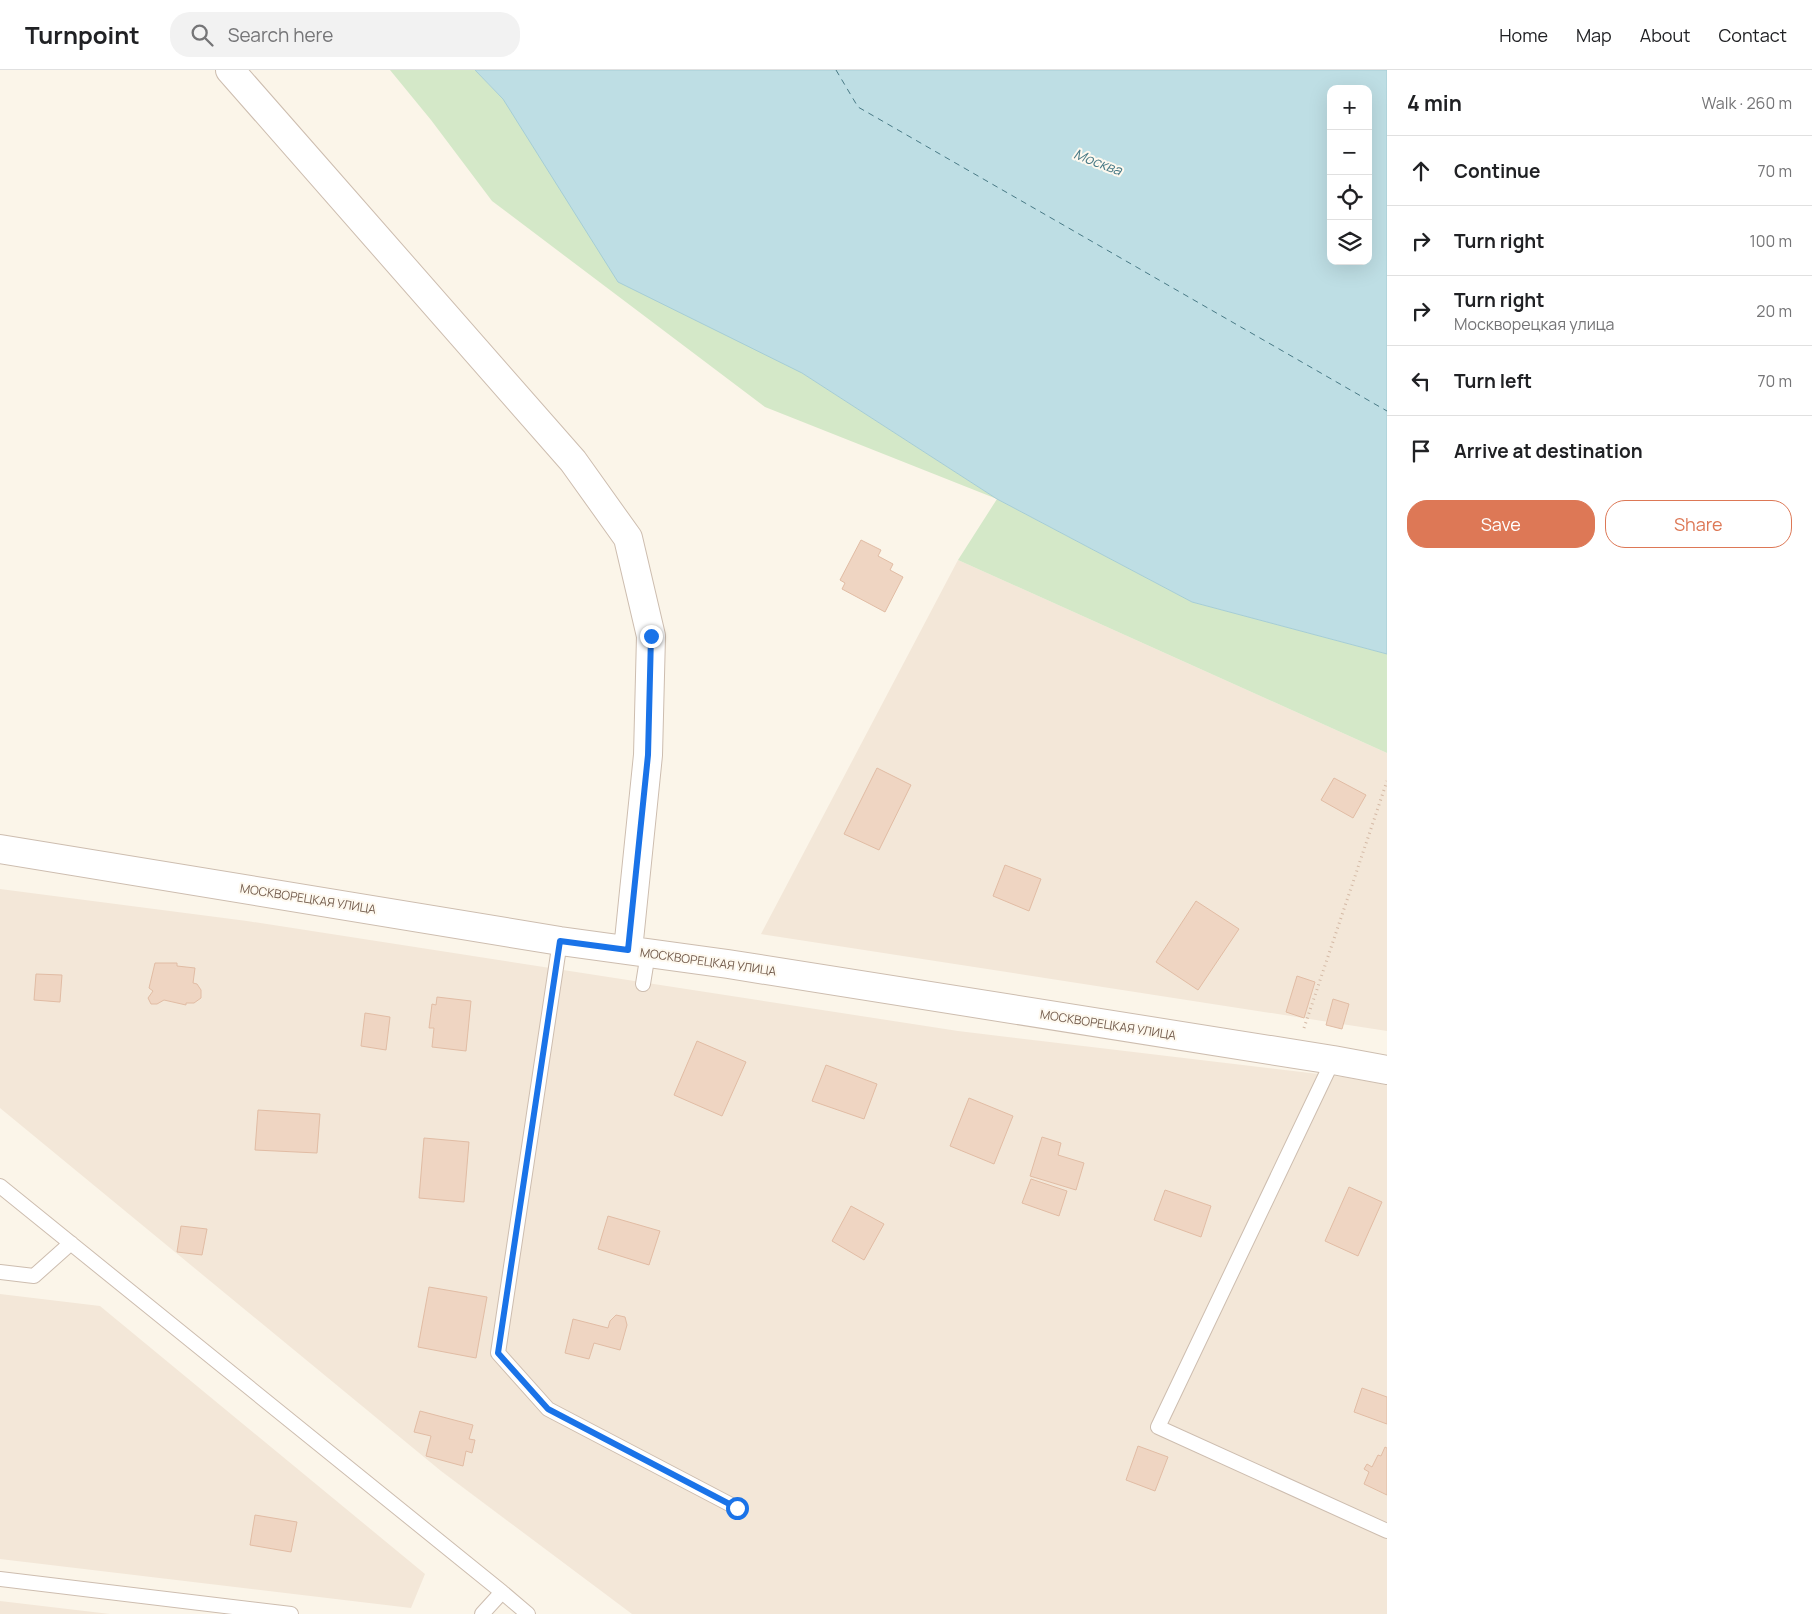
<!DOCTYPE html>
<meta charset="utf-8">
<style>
body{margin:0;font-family:Manrope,sans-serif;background:#f2f2f2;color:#202124}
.controls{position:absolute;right:15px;top:15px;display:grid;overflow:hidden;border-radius:10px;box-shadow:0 5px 20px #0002}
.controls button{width:45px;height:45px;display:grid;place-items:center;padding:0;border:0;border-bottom:1px solid #e0e0e0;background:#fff;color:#202124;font:25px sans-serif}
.stop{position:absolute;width:15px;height:15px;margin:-11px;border:4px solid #1a73e8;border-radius:50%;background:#fff}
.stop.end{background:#1a73e8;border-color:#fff;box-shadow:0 1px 5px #0008}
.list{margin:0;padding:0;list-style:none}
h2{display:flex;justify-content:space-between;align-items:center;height:65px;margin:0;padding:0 20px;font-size:21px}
h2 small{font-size:16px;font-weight:400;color:#757577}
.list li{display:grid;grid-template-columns:32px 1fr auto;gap:15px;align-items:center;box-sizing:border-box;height:70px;padding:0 20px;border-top:1px solid #e0e0e0}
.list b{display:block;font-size:19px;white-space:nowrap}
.list p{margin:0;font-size:16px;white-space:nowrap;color:#757577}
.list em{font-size:16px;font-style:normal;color:#757577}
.actions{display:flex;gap:10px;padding:15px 20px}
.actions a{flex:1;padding:11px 0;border:1px solid #dd7856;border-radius:20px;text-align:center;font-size:18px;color:#dd7856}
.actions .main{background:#dd7856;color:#fff}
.icon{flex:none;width:28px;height:28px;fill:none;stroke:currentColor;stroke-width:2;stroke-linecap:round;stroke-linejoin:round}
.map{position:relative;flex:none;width:1387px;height:1544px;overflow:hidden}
header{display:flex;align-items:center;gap:30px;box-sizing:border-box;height:70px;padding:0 25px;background:#fff;border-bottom:1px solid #e0e0e0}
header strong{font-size:24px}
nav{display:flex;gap:28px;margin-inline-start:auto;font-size:18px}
.search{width:350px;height:45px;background:#f2f2f2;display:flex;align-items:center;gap:12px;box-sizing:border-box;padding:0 18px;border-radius:20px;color:#757577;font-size:19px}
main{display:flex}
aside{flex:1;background:#fff}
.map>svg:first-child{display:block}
.residential{fill:#f3e7d8}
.green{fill:#d4e8c8}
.water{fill:#bedee4;stroke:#a5cdd5;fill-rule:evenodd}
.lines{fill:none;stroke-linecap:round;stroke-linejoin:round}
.ferry{stroke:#497a86;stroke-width:1;stroke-dasharray:6 5;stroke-linecap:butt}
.building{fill:#efd5c2;stroke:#e1bca4}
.service-casing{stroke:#cdbdaf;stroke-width:16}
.minor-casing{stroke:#cdbdaf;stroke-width:30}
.path{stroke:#d4b9a5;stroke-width:3;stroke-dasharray:1 4;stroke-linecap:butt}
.service{stroke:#fff;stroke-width:14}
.minor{stroke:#fff;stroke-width:28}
.route{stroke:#1a73e8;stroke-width:6}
.labels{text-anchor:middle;stroke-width:4;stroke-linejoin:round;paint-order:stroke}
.street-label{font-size:12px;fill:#745d4e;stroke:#fef9ef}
.water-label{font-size:14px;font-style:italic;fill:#497a86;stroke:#fef9ef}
</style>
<header>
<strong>Turnpoint</strong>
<div class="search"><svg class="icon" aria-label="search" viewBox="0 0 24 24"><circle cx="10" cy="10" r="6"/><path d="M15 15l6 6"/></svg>Search here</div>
<nav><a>Home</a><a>Map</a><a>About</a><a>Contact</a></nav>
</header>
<main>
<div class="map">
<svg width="1387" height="1544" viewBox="0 0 1387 1544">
<rect width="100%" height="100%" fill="#fbf5e9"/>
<!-- residential -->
<path class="residential" d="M958,490l429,193v278l-626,-97z
M0,819l247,32 711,110 386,46 43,8v529h-755l-191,-143 -441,-363z
M0,1224l100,12 325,268 -14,34 -411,-49z
M0,1531l110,13h-110z"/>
<!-- green -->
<path class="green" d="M390,0h85l28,29 299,274 195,126 195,103 195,52v99l-429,-193 39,-61 -232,-92 -273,-206 -61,-81z"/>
<!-- water -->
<path class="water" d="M475,0h912v584l-195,-52 -195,-103 -195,-126 -184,-91 -115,-183zM1331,19h37v172h-37z"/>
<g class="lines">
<!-- ferry -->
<path class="ferry" d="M836,0l22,37 529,304"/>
</g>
<!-- building -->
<path class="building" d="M861,470l20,10 -3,6 15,8 -3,6 13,7 -18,35 -43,-23 3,-6 -5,-3z
M877,698l34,17 -32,65 -35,-16z
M1334,708l32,17 -13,23 -32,-18z
M1005,795l36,14 -12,32 -36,-15z
M1196,831l43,28 -41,61 -42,-28z
M155,893h22v3l18,2 -2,15 4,1 4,6v8l-7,5h-8v2l-22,-5 -7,4h-6l-3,-6 5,-7 -4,-3z
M36,904l26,1 -2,27 -26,-2z
M1297,906l18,6 -11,36 -18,-6z
M437,927l34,4 -5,50 -34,-4 2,-19h-5l3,-24 4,1z
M1333,929l16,5 -7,25 -16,-4z
M365,943l25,4 -4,33 -25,-4z
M697,971l49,21 -24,54 -48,-21z
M826,995l51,19 -13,35 -52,-18z
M969,1028l44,18 -19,48 -44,-18z
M258,1040l62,4 -3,39 -62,-3z
M1042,1067l19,6 -3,12 26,8 -8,27 -46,-14z
M424,1068l45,4 -5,60 -45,-4z
M1031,1109l36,12 -8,25 -37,-13z
M1349,1117l33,15 -24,54 -33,-15z
M1165,1120l46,16 -10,31 -47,-17z
M851,1136l33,18 -20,36 -32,-19z
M608,1146l52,15 -11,34 -51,-16z
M181,1156l26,3 -5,26 -25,-3z
M429,1217l58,10 -11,61 -58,-11z
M616,1245l9,2 2,8 -7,25 -26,-7 -5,16 -24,-6 8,-34 35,9 2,-7z
M1362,1318l25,9v27l-33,-12z
M420,1341l53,14 -4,14 6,1 -3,13 -6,-2 -3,15 -37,-10 5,-20 -17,-4z
M1138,1376l30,11 -13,34 -29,-11z
M1385,1377l2,1v47l-23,-11 5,-12 -5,-3 3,-5 5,3 6,-12 3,1z
M255,1445l42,7 -6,30 -41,-7z"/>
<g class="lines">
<!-- service casing -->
<g class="service-casing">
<path id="service" d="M560,871l-62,412 50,56 189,99
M643,914l5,-31
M1333,990l-175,367 229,104
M0,1116l502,406 -20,22
M0,1202l34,4 37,-33
M0,1509l291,35
M502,1522l26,22"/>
</g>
<!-- minor casing -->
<g class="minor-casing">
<path id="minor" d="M230,0l343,391 55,77 23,98 -3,119 -20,195
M0,779l560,92 168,23 605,96 54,10"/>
</g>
<!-- path -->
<path class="path" d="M1304,958l83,-247"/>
<!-- service -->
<use href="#service" class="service"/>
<!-- minor -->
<use href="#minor" class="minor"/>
</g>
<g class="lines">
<!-- route -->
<path class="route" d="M651,566l-3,119 -20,195 -68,-9 -62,412 50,56 189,99"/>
</g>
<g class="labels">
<!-- street labels -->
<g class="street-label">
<text transform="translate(308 829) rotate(9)" y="4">МОСКВОРЕЦКАЯ УЛИЦА</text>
<text transform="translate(708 892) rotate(8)" y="4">МОСКВОРЕЦКАЯ УЛИЦА</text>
<text transform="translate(1108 955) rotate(9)" y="4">МОСКВОРЕЦКАЯ УЛИЦА</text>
</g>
<!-- water labels -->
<g class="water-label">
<text transform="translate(1098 92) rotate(21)" y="5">Москва</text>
</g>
</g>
</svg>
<div class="controls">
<button>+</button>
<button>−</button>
<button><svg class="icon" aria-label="locate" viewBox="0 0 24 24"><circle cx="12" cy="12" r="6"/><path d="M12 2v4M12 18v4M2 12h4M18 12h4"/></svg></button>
<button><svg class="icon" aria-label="layers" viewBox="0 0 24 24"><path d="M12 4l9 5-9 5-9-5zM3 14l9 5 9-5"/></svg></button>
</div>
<div class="stop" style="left:737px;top:1438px"></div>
<div class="stop end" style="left:651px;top:566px"></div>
</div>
<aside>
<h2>4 min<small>Walk · 260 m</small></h2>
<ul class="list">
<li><svg class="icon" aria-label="ahead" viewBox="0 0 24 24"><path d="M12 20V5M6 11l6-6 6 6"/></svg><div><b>Continue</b></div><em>70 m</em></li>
<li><svg class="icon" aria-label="right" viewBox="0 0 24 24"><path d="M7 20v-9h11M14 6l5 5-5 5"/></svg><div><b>Turn right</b></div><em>100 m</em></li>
<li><svg class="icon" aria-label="right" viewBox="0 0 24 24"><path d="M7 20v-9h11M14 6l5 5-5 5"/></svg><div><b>Turn right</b><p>Москворецкая улица</p></div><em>20 m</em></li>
<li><svg class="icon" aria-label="left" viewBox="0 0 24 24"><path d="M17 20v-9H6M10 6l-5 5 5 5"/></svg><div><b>Turn left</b></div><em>70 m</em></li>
<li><svg class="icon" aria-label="arrive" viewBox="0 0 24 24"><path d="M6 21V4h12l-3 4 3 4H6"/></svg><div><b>Arrive at destination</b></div></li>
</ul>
<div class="actions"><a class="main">Save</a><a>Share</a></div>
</aside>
</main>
